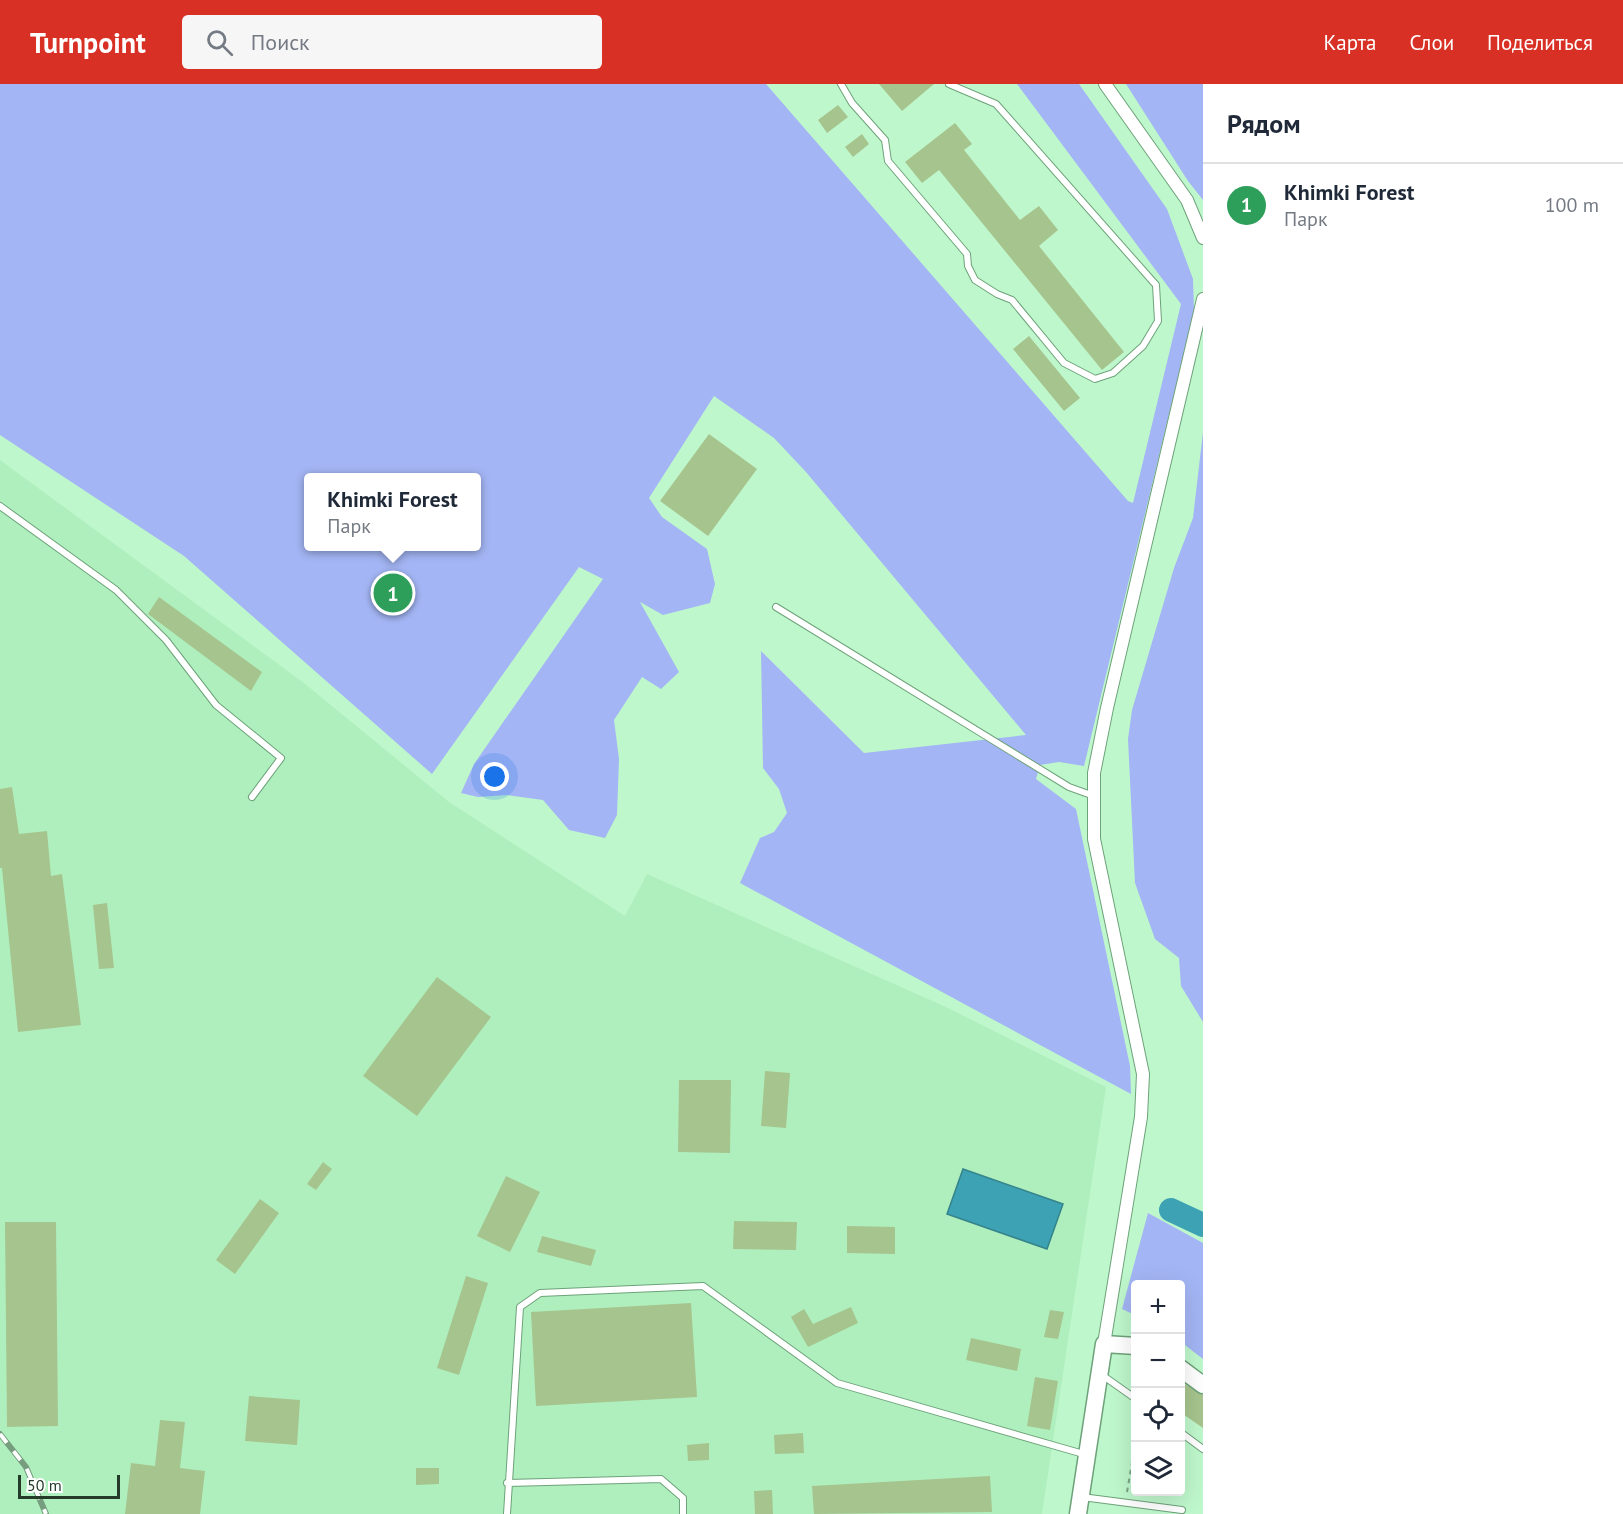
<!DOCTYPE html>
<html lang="ru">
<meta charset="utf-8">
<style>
body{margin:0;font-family:"PT Sans",sans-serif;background:#f6f6f7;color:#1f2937}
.controls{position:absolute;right:18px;bottom:18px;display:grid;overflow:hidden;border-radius:6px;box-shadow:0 6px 24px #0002}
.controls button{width:54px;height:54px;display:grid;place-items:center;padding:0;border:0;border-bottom:2px solid #e0e1e3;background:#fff;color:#1f2937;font:30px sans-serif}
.scale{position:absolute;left:18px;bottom:15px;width:102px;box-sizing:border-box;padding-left:6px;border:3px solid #243b2a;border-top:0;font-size:16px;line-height:21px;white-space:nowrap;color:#243b2a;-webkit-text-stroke:4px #fff;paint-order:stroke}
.you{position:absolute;left:495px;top:693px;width:21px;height:21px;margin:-15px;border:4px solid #fff;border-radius:50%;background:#1a73e8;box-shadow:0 0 0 9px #1a73e833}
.badge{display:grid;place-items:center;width:39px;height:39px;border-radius:50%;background:#d93025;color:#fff;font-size:20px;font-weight:700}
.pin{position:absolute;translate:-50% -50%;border:3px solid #fff;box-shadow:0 2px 6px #0006}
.popup{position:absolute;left:304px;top:389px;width:177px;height:78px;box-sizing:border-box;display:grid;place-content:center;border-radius:6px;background:#fff;filter:drop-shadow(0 2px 4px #0005);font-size:20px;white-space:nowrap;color:#747a83}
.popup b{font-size:22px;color:#1f2937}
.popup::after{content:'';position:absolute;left:50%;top:100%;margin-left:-12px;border:12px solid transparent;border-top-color:#fff}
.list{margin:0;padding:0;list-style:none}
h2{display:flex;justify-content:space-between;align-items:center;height:78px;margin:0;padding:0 24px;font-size:26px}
h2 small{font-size:20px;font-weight:400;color:#747a83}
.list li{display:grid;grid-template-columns:39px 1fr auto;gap:18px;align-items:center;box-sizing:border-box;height:84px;padding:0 24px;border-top:2px solid #e0e1e3}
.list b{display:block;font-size:22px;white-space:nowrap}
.list p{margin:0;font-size:20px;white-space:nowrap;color:#747a83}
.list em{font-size:20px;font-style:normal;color:#747a83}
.icon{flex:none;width:33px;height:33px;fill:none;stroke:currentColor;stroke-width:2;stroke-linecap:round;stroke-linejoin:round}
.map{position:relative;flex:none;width:1203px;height:1430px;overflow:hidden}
header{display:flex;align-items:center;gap:36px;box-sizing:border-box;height:84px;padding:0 30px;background:#d93025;color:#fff}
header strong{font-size:28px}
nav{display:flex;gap:33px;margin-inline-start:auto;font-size:21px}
.search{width:420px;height:54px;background:#f6f6f7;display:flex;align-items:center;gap:15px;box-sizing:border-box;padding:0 21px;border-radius:6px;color:#747a83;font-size:22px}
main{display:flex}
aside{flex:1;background:#fff}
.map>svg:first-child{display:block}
.built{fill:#afefbe}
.green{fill:#a3b5f4;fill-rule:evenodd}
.water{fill:#3ca2b4;stroke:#35838b;stroke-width:1.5}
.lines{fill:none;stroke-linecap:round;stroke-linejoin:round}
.river{stroke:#3ca2b4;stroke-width:24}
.building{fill:#a6c48d}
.lane-casing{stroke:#6da27a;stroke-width:8}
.street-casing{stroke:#6da27a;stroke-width:14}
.secondary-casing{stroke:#6da27a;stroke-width:19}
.path{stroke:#7aa484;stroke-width:2;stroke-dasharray:4.5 4.5;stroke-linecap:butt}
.lane{stroke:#fff;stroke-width:6}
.street{stroke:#fff;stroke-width:12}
.secondary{stroke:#fff;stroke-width:16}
.rail-casing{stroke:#759d7e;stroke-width:6}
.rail{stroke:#fff;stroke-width:4;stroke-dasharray:11;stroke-linecap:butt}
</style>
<header>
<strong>Turnpoint</strong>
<div class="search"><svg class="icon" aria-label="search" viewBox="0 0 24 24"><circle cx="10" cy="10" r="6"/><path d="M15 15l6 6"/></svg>Поиск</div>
<nav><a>Карта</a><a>Слои</a><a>Поделиться</a></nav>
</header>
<main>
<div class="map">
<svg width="1203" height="1430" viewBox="0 0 1203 1430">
<rect width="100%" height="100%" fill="#bff7cc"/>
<!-- built -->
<path class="built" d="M0,376l304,223 145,119 176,114 22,-42 299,133 160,80 -64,427h-1042z"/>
<!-- green -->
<path class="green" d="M0,0h766l362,417 5,2 48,-199 -164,-220h62l88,125 26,70 1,32 -110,455 -25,-4 -19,3 -4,14 40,30 54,257 1,28 -391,-211 20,-45 14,-6 13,-19 -8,-24 -16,-21 -2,-117 103,102 162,-18 -220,-263 -32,-34 -60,-42 -65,102 13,19 45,32 8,35 -5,19 -47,12 -23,-13 39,70 -18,17 -19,-12 -28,43 5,39 -2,56 -12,23 -36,-8 -26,-30 -36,-5 -29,2 -17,-4 13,-29 129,-185 -24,-12 -147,207 -248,-218 -184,-121zM309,394h168v68h-168z
M1126,0h77v116l-15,-19z
M1203,348v590l-22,-36 -2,-28 -24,-19 -20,-56 -7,-144 4,-29 42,-142 19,-50z
M1148,1129l55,30v116l-22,-17 -1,-58h-44l-1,31 -13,-6z"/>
<!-- water -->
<path class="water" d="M963,1085l100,35 -16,45 -100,-35z"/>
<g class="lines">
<!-- river -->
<path class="river" d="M1171,1126l32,15"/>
</g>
<!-- building -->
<path class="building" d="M879,0h55l-32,27z
M838,21l10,12 -21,16 -9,-13z
M955,39l17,21 -8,6 56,70 19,-14 19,24 -19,16 85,106 -22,18 -163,-200 -17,13 -17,-21z
M862,50l7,10 -16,13 -8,-10z
M1029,252l51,62 -16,13 -51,-62z
M709,350l48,35 -49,67 -48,-35z
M159,513l103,75 -11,19 -103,-77z
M12,703l7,47 28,-3 4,45 11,-2 19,151 -63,7 -16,-164h-2v-79z
M107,819l7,65 -15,1 -6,-64z
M437,893l54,40 -74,99 -54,-40z
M765,987l25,2 -4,55 -25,-2z
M679,996h52l-1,73 -52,-1z
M323,1078l9,7 -16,21 -9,-6z
M506,1092l34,16 -30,60 -33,-16z
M260,1115l19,14 -44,61 -19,-14z
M734,1137l63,1 -1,28 -63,-1z
M5,1138h51l2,204 -51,1z
M847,1142l48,1v27l-48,-1z
M542,1152l54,14 -5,16 -54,-14z
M466,1192l22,7 -29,92 -22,-7z
M691,1219l6,94 -161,9 -5,-94z
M851,1223l7,16 -50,24 -17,-30 13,-8 9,15z
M1050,1226l14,2 -6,27 -14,-2z
M971,1254l50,11 -4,22 -51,-11z
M1035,1293l23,4 -8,49 -23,-4z
M1180,1297l23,14v33l-23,-16z
M249,1312l51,4 -3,45 -52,-4z
M160,1336l25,2 -5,46 25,3 -5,43h-75l6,-51 24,3z
M803,1349l1,20 -29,1 -1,-19z
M709,1359v17l-21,1 -1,-16z
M416,1384h23v16l-23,1z
M990,1392l2,36 -178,2 -2,-28z
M772,1406l1,24h-18l-1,-23z"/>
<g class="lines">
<!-- lane casing -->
<g class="lane-casing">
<path id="lane" d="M841,0l11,19 33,37 3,21 79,93 1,12 7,14 22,14 15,6 52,63 31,16 18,-6 30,-27 15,-25 -2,-36 -160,-181 -47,-20
M0,422l116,84 50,50 50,65 65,53 -29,39
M776,523l293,180 25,9
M1102,1291l34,24
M1180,1348l23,17
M507,1399l154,-4 22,19v16
M1082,1413l100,13
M507,1430l13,-207 20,-14 163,-7 134,97 250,72"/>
</g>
<!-- street casing -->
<g class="street-casing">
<path id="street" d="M1105,0l82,116 16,38
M1104,1260l37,-227 2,-43 -49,-235v-66l13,-65 96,-409"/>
</g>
<!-- secondary casing -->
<g class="secondary-casing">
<path id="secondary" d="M1180,1284l23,17
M1078,1430l26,-170 32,2"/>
</g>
<!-- path -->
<path class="path" d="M1127,1408l9,-53"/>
<!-- lane -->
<use href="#lane" class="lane"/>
<!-- street -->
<use href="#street" class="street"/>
<!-- secondary -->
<use href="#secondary" class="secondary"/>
<!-- rail casing -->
<g class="rail-casing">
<path id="rail" d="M0,1350l26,33 20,47"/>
</g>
<!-- rail -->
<use href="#rail" class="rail"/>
</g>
</svg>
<div class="controls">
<button>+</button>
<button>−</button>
<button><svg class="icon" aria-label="locate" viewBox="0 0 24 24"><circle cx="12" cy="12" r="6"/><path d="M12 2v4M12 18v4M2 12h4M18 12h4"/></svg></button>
<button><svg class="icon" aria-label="layers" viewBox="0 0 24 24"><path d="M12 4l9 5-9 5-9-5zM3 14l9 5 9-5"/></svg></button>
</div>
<div class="scale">50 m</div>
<div class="you"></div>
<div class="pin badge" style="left:393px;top:509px;background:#2e9e5b">1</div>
<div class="popup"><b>Khimki Forest</b>Парк</div>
</div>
<aside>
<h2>Рядом<small></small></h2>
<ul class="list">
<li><span class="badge" style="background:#2e9e5b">1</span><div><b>Khimki Forest</b><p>Парк</p></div><em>100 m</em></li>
</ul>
</aside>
</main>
